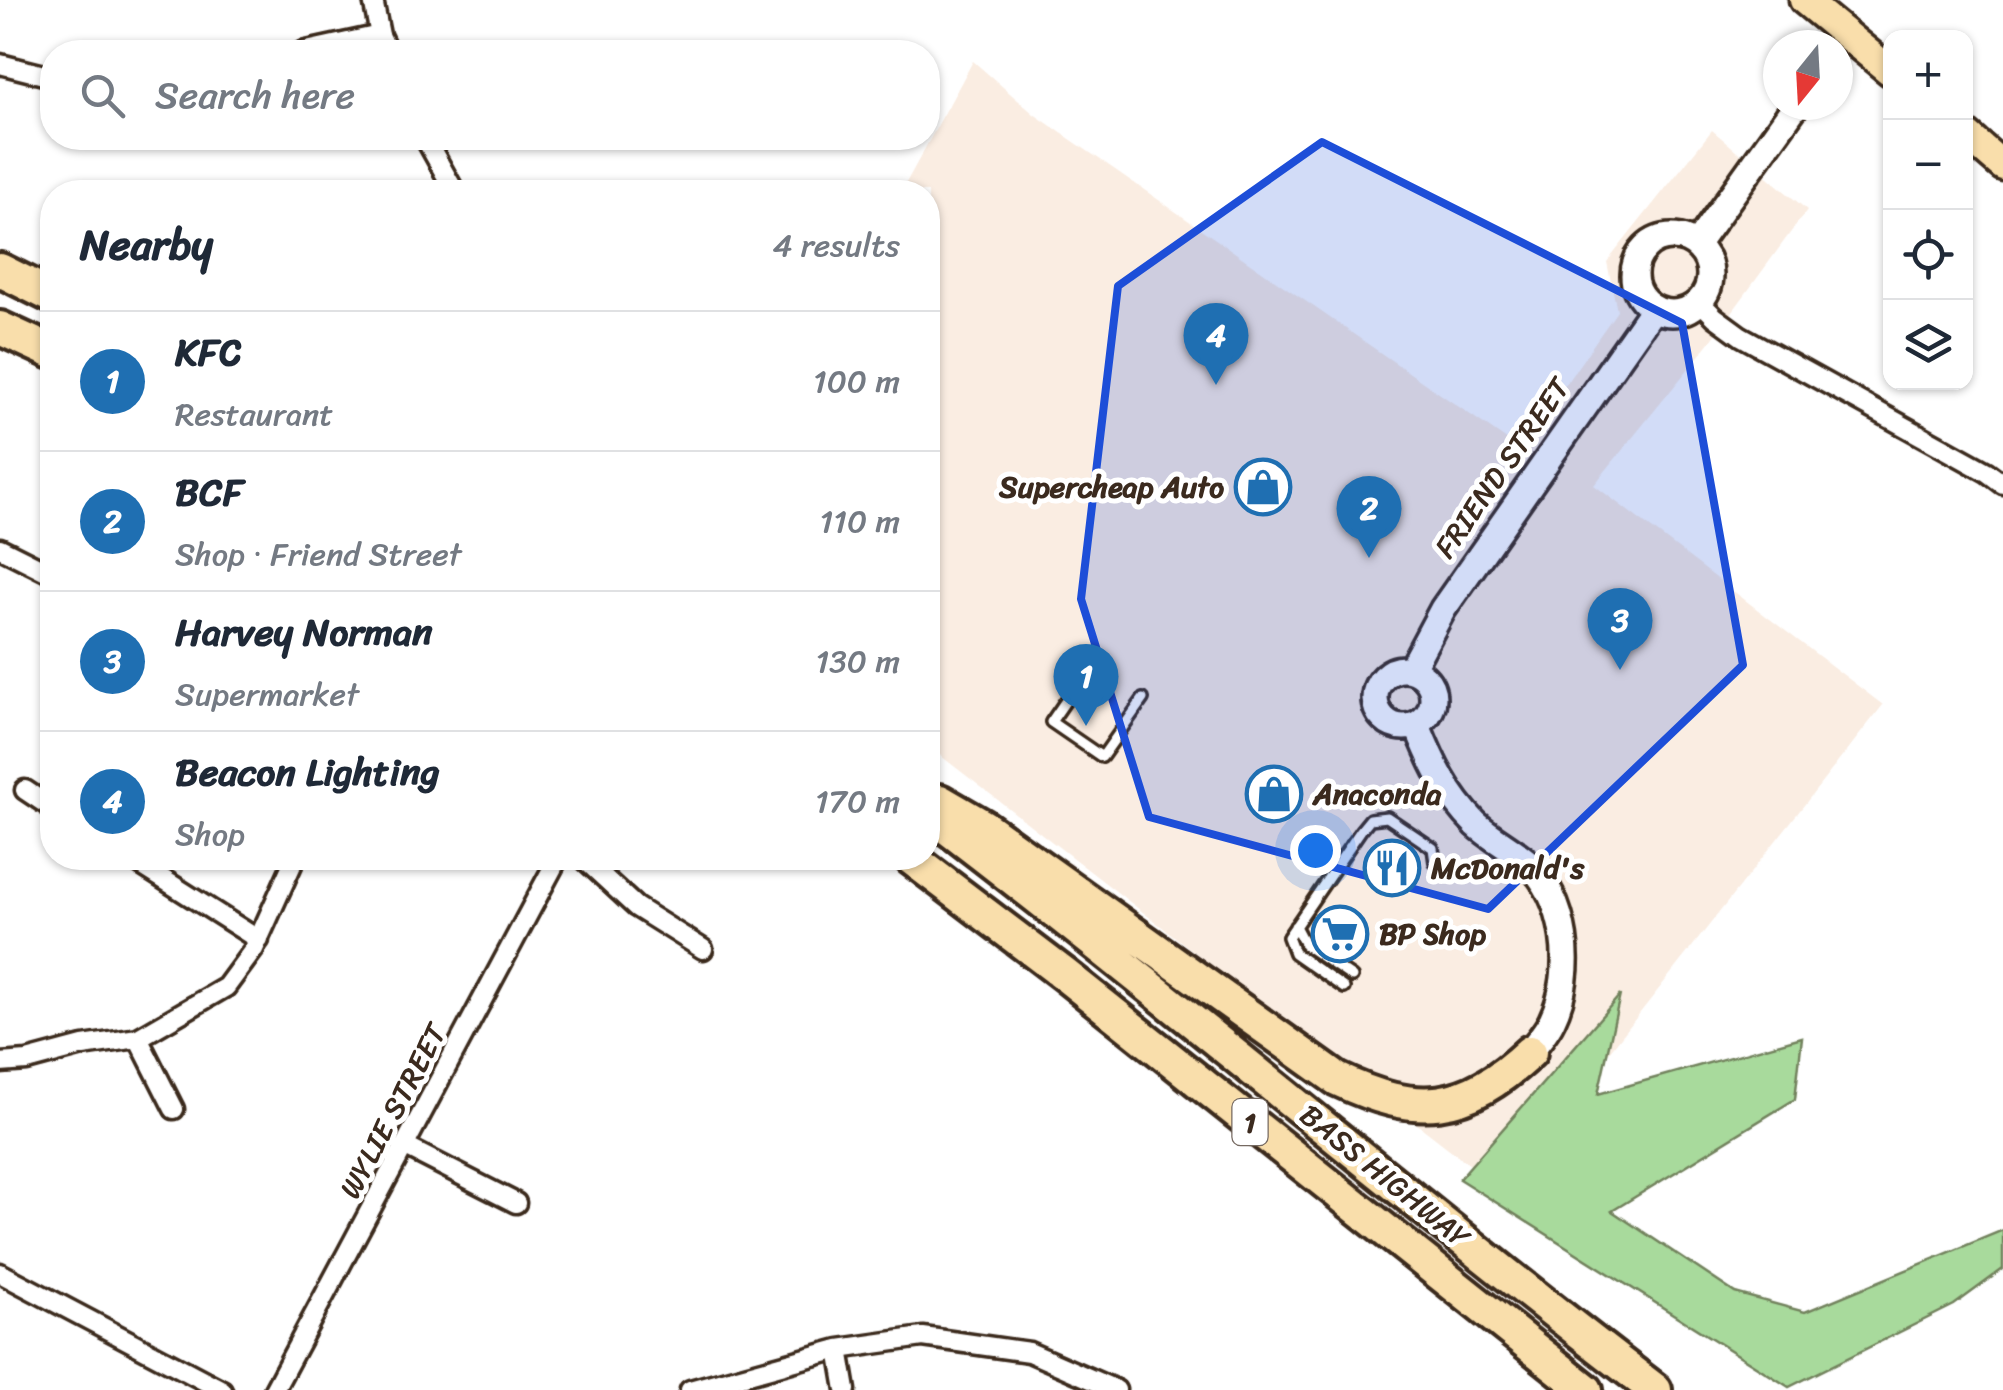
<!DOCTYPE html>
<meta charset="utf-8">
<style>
body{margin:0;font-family:Sriracha,sans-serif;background:#f6f6f7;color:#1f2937}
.controls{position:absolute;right:30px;top:30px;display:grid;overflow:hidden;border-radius:20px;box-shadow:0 2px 8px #0004}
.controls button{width:90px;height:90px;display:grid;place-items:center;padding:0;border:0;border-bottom:2px solid #e0e1e3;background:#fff;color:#1f2937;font:50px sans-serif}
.compass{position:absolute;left:1763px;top:30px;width:90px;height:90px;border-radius:50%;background:#fff;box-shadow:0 2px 8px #0004;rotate:198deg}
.you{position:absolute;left:1315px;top:850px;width:35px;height:35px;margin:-25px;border:8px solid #fff;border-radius:50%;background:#1a73e8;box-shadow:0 0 0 15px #1a73e833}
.badge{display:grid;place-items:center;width:65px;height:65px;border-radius:50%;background:#1f6fb2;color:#fff;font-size:32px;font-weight:700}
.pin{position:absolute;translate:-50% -82px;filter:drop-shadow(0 2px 5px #0008)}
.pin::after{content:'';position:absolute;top:52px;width:35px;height:30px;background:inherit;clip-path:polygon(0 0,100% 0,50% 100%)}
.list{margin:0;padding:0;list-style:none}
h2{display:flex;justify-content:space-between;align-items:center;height:130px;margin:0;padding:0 40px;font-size:42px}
h2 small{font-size:32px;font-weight:400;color:#747a83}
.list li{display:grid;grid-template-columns:65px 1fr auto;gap:30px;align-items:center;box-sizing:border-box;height:140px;padding:0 40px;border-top:2px solid #e0e1e3}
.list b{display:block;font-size:38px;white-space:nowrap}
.list p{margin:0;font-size:32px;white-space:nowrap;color:#747a83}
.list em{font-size:32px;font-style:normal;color:#747a83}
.icon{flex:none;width:55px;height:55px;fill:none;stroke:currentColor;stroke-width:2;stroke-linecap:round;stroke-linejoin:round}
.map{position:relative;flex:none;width:2003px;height:1390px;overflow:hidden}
.search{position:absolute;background:#fff;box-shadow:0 2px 8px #0004;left:40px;top:40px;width:900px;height:110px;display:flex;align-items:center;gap:25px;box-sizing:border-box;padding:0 35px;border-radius:40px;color:#747a83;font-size:38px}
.panel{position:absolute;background:#fff;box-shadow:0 2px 8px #0004;left:40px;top:180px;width:900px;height:690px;border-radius:40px}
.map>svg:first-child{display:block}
.built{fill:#faede2}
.green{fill:#a8da9c;stroke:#72825d;stroke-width:2.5}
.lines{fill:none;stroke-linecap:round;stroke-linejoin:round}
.lane-casing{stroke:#3b2a1e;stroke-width:16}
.street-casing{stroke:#3b2a1e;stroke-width:25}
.secondary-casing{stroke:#3b2a1e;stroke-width:32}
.primary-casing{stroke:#3b2a1e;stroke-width:35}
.highway-casing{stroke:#3b2a1e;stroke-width:40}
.lane{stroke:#fff;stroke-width:9}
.street{stroke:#fff;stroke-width:18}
.secondary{stroke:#fff;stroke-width:25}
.primary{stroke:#f9deab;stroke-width:28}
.highway{stroke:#f9deab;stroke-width:32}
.marked{fill:#1d4ed8;fill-opacity:0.2;stroke:#1d4ed8;stroke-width:8;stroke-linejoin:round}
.labels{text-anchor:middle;stroke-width:10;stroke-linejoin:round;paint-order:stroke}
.shield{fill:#fff;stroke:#766a62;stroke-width:2.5}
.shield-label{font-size:28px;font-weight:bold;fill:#3b2a1e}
.street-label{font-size:30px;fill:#3b2a1e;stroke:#fff}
.poi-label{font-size:30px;font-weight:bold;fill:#3b2a1e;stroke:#fff;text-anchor:start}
</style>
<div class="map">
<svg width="2003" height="1390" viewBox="0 0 2003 1390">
<rect width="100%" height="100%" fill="#fff"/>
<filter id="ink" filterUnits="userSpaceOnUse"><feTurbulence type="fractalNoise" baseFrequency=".01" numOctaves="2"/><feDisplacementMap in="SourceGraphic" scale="20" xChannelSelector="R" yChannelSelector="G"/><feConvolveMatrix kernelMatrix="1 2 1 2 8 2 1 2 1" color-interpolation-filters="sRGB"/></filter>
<g filter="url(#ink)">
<!-- built -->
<path class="built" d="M973,61l61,53 486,335 97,-138 -10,-49 105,-132 95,80 -96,131 -117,144 289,220 -382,484 -573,-443v-554h-27z"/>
<!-- green -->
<path class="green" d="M1620,995l-22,99 204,-57 -7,62 -183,112 123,82 70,19 198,-82v39l-49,36 -165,82 -330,-208z"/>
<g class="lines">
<!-- lane casing -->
<g class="lane-casing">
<path id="lane" d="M1091,664l-40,58 51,35 41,-58
M1295,926l10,19 47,32
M1344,988l-50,-35 -6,-16 73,-107 9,-11 17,-2 46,31 2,14"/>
</g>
<!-- street casing -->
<g class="street-casing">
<path id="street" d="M373,0l7,35 8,17
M302,52l78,-17
M0,64l52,13
M425,138l30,54
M1700,302l15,15 26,19 246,136 16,12
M0,548l52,26
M25,790l27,18
M130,858l129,82
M583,858l53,49 67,42
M138,1038l36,71
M0,1063l27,-2 56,-15 55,-8 88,-51 28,-38 41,-91
M406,1147l110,56
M0,1273l222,117
M839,1349l7,41
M274,1390l284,-532
M690,1390l149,-41 84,-12 106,15 87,38"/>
</g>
<!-- secondary casing -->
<g class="secondary-casing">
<path id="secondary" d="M1634 275a38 38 0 1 1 76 0a38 38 0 1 1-76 0Z
M1696,245l100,-140
M1375 698a29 29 0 1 1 58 0a29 29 0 1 1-58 0Z
M1411,669l32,-60 210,-300
M1417,725c15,38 30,70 59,99 15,14 35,24 50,37 41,37 50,110 26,159 -5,11 -15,22 -22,32"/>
</g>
<!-- primary casing -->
<g class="primary-casing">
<path id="primary" d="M1804,0l86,71
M1966,134l37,32"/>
</g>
<!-- highway casing -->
<g class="highway-casing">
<path id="highway" d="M0,270l52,26
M0,328l52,24
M940,801l43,25 354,253c80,38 128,34 193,-27
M928,813c246,187 481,389 727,577
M911,858l154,117 521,415"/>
</g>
<!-- lane -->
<use href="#lane" class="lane"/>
<!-- street -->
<use href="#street" class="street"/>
<!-- secondary -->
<use href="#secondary" class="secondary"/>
<!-- primary -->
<use href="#primary" class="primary"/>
<!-- highway -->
<use href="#highway" class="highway"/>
</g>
</g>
<!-- marked area -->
<path class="marked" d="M1322,142l360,181 61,342 -255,244 -339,-92 -68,-218 37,-313z"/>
<!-- icons -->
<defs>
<g id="shop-ring" transform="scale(2.875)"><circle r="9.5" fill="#fff" stroke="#1f6fb2" stroke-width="1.5"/><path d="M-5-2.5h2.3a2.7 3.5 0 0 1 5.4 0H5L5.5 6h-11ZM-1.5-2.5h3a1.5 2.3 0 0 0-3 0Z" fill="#1f6fb2"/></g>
<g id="restaurant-ring" transform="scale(2.875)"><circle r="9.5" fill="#fff" stroke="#1f6fb2" stroke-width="1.5"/><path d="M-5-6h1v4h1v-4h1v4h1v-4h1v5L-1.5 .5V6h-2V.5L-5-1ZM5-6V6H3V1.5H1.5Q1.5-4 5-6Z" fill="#1f6fb2"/></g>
<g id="supermarket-ring" transform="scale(2.875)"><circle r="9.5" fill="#fff" stroke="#1f6fb2" stroke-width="1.5"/><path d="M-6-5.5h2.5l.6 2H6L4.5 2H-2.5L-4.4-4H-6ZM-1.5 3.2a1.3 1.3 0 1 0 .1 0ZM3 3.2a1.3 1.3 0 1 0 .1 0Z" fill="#1f6fb2"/></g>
</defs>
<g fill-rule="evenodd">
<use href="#shop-ring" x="1263" y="487"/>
<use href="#shop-ring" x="1274" y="794"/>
<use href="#restaurant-ring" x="1392" y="868"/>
<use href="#supermarket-ring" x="1340" y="934"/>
</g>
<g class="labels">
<!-- shield labels -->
<rect class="shield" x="1232.5" y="1099" width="35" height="46" rx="8"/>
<g class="shield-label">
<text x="1250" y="1132">1</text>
</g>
<!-- street labels -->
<g class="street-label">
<text transform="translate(1502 468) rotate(-55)" y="10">FRIEND STREET</text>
<text transform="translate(393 1111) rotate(-62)" y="10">WYLIE STREET</text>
<text transform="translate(1385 1176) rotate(39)" y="10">BASS HIGHWAY</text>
</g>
<!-- poi labels -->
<g class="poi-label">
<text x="1224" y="497" text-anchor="end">Supercheap Auto</text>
<text x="1313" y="804">Anaconda</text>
<text x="1431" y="878">McDonald's</text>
<text x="1379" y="944">BP Shop</text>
</g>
</g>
</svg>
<div class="controls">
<button>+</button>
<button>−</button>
<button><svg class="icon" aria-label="locate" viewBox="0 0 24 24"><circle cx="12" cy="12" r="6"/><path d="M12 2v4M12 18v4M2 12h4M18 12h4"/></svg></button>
<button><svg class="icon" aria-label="layers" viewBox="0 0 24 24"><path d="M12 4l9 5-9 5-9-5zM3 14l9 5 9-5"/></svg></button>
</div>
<svg class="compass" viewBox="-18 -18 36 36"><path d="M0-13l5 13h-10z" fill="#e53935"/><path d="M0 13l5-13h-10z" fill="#747a83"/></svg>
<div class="you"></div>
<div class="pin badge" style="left:1086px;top:726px">1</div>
<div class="pin badge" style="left:1369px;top:558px">2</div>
<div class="pin badge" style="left:1620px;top:670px">3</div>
<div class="pin badge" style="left:1216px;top:385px">4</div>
<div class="search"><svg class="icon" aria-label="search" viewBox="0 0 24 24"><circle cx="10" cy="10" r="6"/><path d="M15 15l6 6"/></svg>Search here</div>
<section class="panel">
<h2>Nearby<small>4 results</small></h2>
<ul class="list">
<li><span class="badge">1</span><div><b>KFC</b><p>Restaurant</p></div><em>100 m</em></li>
<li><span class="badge">2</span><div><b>BCF</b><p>Shop · Friend Street</p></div><em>110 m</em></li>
<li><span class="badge">3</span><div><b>Harvey Norman</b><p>Supermarket</p></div><em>130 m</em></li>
<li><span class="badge">4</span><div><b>Beacon Lighting</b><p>Shop</p></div><em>170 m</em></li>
</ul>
</section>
</div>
